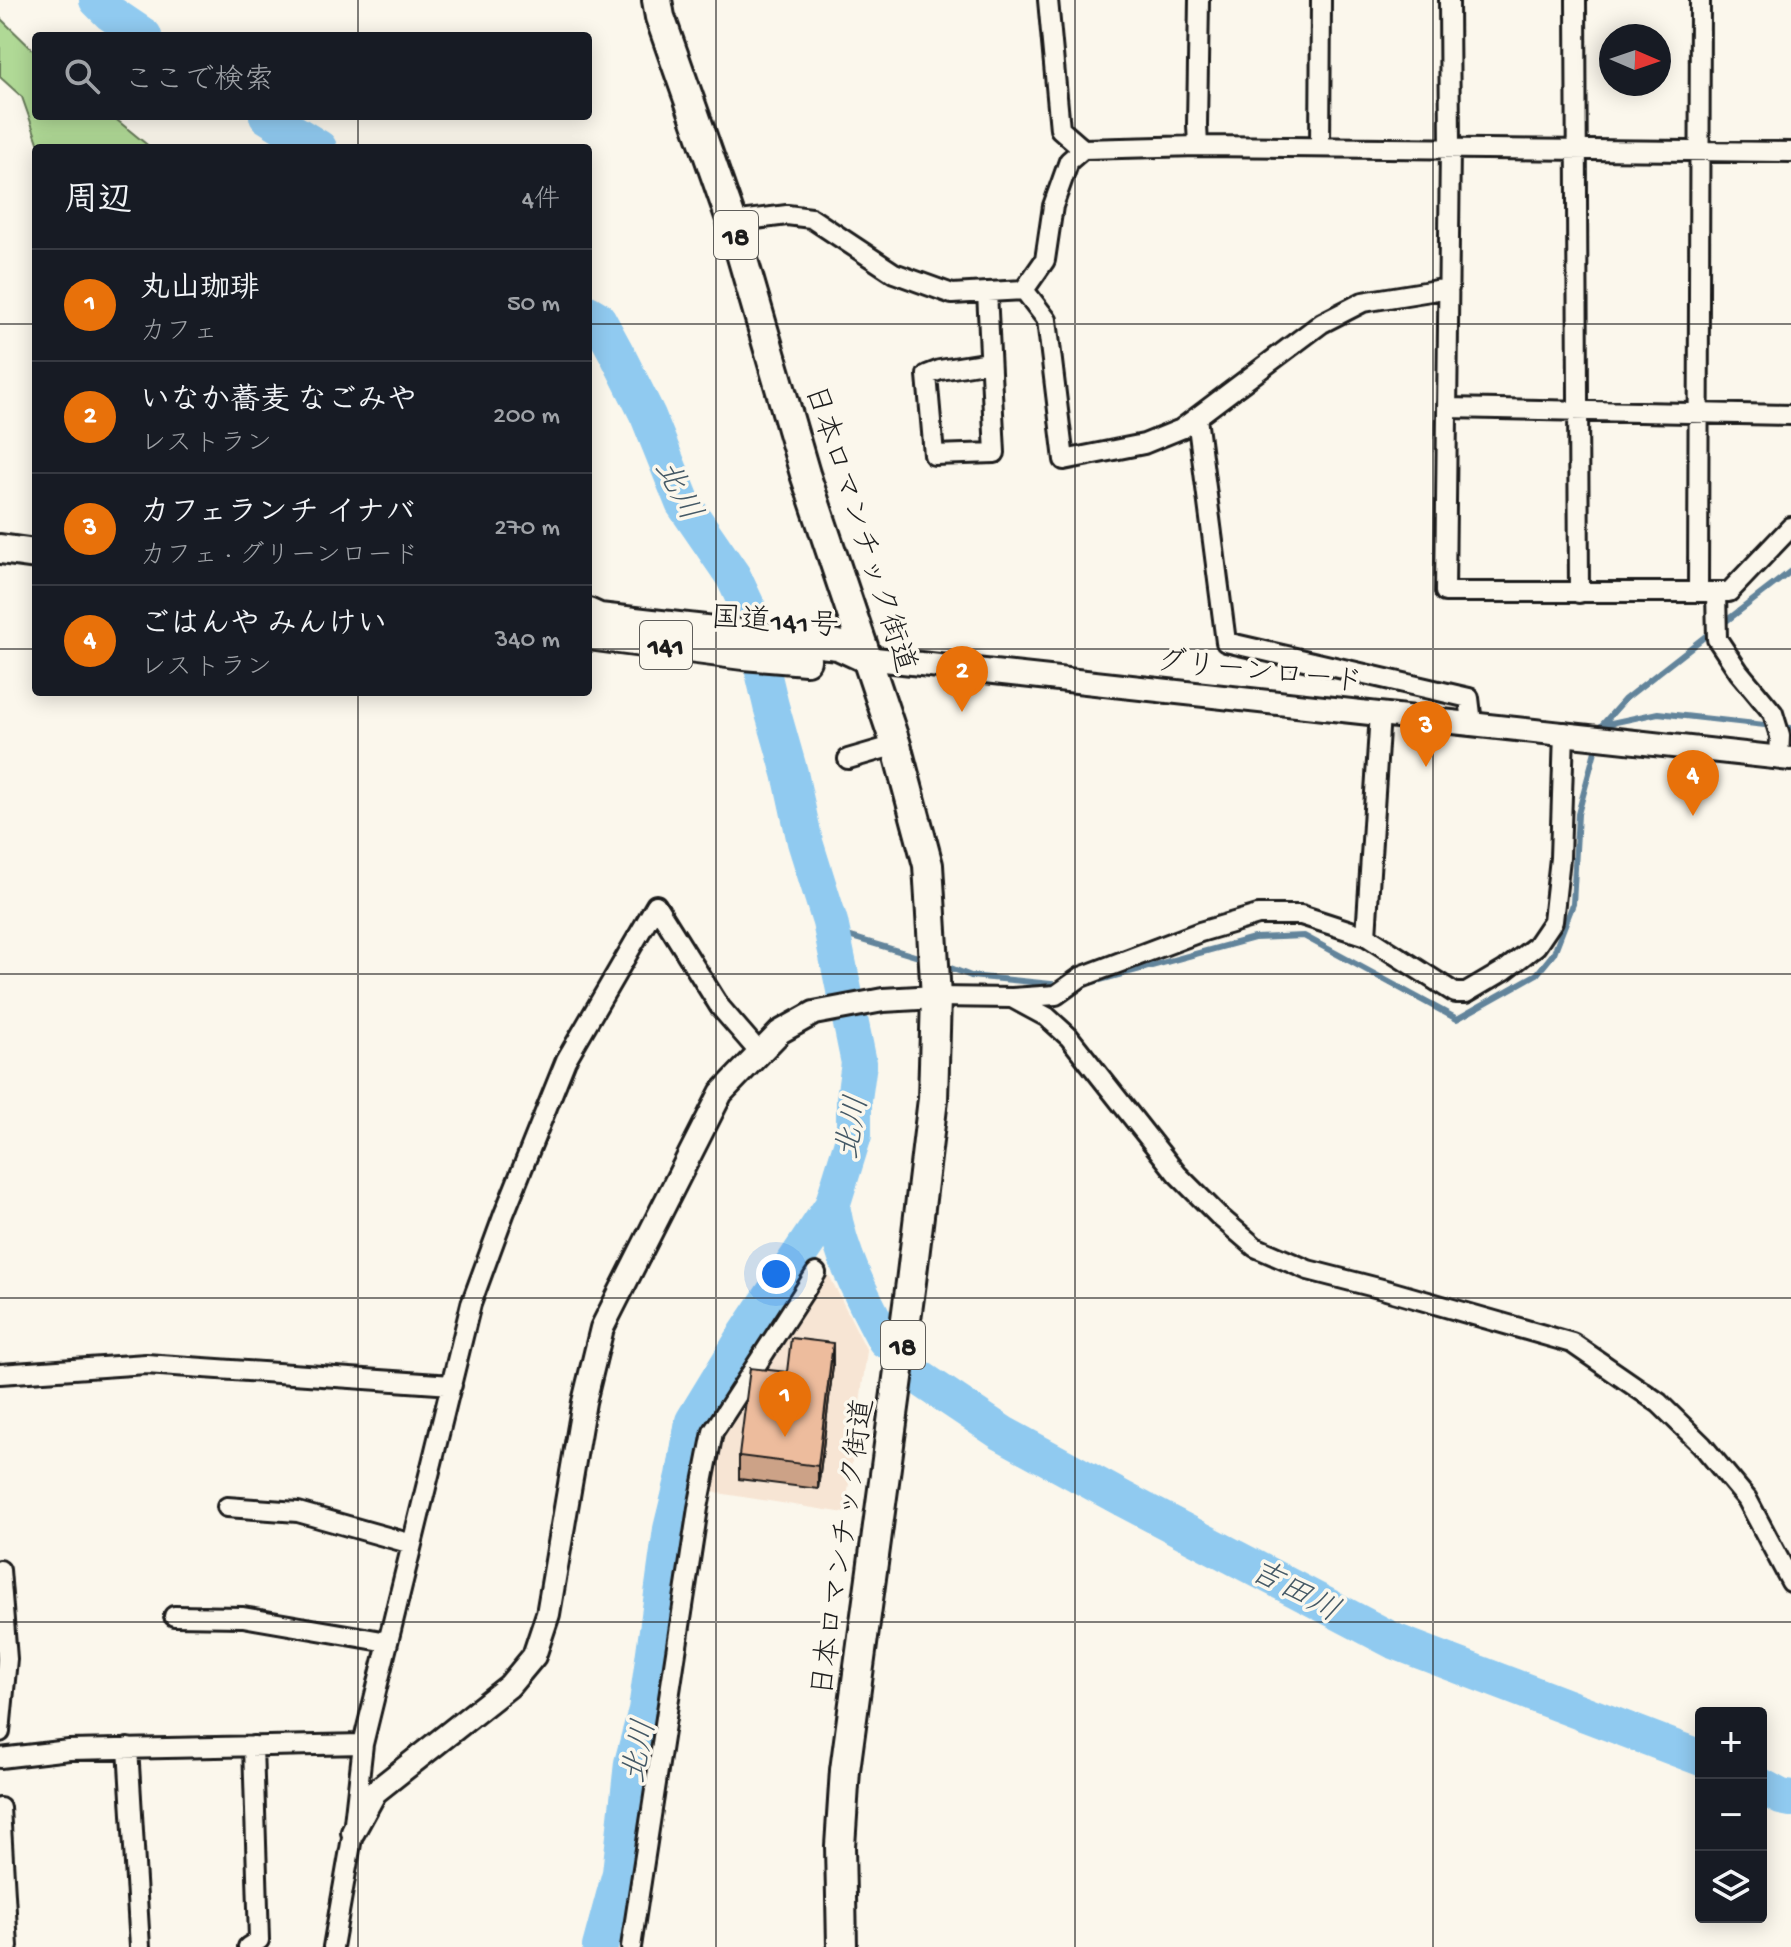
<!DOCTYPE html>
<html lang="ja">
<meta charset="utf-8">
<style>
body{margin:0;font-family:"Gochi Hand","Klee One",sans-serif;background:#20242c;color:#f1f3f6}
.controls{position:absolute;right:24px;bottom:24px;display:grid;overflow:hidden;border-radius:8px;box-shadow:0 4px 20px #0003}
.controls button{width:72px;height:72px;display:grid;place-items:center;padding:0;border:0;border-bottom:2px solid #363941;background:#171b24;color:#f1f3f6;font:40px sans-serif}
.compass{position:absolute;left:1599px;top:24px;width:72px;height:72px;border-radius:50%;background:#171b24;box-shadow:0 4px 20px #0003;rotate:92deg}
.you{position:absolute;left:776px;top:1274px;width:28px;height:28px;margin:-20px;border:6px solid #fff;border-radius:50%;background:#1a73e8;box-shadow:0 0 0 12px #1a73e833}
.badge{display:grid;place-items:center;width:52px;height:52px;border-radius:50%;background:#c8321e;color:#fff;font-size:26px;font-weight:700}
.pin{position:absolute;translate:-50% -66px;filter:drop-shadow(0 2px 4px #0008)}
.pin::after{content:'';position:absolute;top:42px;width:28px;height:24px;background:inherit;clip-path:polygon(0 0,100% 0,50% 100%)}
.list{margin:0;padding:0;list-style:none}
h2{display:flex;justify-content:space-between;align-items:center;height:104px;margin:0;padding:0 32px;font-size:34px}
h2 small{font-size:26px;font-weight:400;color:#9ea1a6}
.list li{display:grid;grid-template-columns:52px 1fr auto;gap:24px;align-items:center;box-sizing:border-box;height:112px;padding:0 32px;border-top:2px solid #363941}
.list b{display:block;font-size:30px;white-space:nowrap}
.list p{margin:0;font-size:26px;white-space:nowrap;color:#9ea1a6}
.list em{font-size:26px;font-style:normal;color:#9ea1a6}
.icon{flex:none;width:44px;height:44px;fill:none;stroke:currentColor;stroke-width:2;stroke-linecap:round;stroke-linejoin:round}
.map{position:relative;flex:none;width:1791px;height:1947px;overflow:hidden}
.search{position:absolute;background:#171b24;box-shadow:0 4px 20px #0003;left:32px;top:32px;width:560px;height:88px;display:flex;align-items:center;gap:20px;box-sizing:border-box;padding:0 28px;border-radius:8px;color:#9ea1a6;font-size:30px}
.panel{position:absolute;background:#171b24;box-shadow:0 4px 20px #0003;left:32px;top:144px;width:560px;height:552px;border-radius:8px}
.map>svg:first-child{display:block}
.built{fill:#f7e5d4}
.green{fill:#b0d996;stroke:#667a59;stroke-width:2}
.lines{fill:none;stroke-linecap:round;stroke-linejoin:round}
.stream{stroke:#62849b;stroke-width:6}
.river{stroke:#90caf0;stroke-width:36}
.minor-casing{stroke:#1c1c1c;stroke-width:24}
.tertiary-casing{stroke:#1c1c1c;stroke-width:28}
.trunk-casing{stroke:#1c1c1c;stroke-width:34}
.minor{stroke:#fbf7ec;stroke-width:18}
.tertiary{stroke:#fbf7ec;stroke-width:22}
.trunk{stroke:#fbf7ec;stroke-width:28}
.wall{fill:#cca287;stroke:#1c1c1c;stroke-width:2}
.shaded-wall{fill:#a6846e;stroke:#1c1c1c;stroke-width:2}
.building{fill:#edbc9d;stroke:#1c1c1c;stroke-width:2}
.grid{fill:none;stroke:#1c1c1c;stroke-width:2;stroke-opacity:0.55}
.labels{text-anchor:middle;stroke-width:7;stroke-linejoin:round;paint-order:stroke}
.shield{fill:#fbf7ec;stroke:#5f5e5a;stroke-width:2}
.shield-label{font-size:28px;font-weight:bold;fill:#1c1c1c}
.street-label{font-size:30px;fill:#1c1c1c;stroke:#fbf7ec}
.water-label{font-size:32px;font-style:italic;fill:#455966;stroke:#fbf7ec}
</style>
<div class="map">
<svg width="1791" height="1947" viewBox="0 0 1791 1947">
<rect width="100%" height="100%" fill="#fbf7ec"/>
<filter id="ink" filterUnits="userSpaceOnUse"><feTurbulence type="fractalNoise" baseFrequency=".0125" numOctaves="2"/><feDisplacementMap in="SourceGraphic" scale="16" xChannelSelector="R" yChannelSelector="G"/><feConvolveMatrix kernelMatrix="1 2 1 2 8 2 1 2 1" color-interpolation-filters="sRGB"/></filter>
<g filter="url(#ink)">
<!-- built -->
<path class="built" d="M829,1275l38,76 -22,162 -146,-23 28,-78 89,-124z"/>
<!-- green -->
<path class="green" d="M0,18l36,35v63h76l39,32h-111l-18,-51 -22,-20z"/>
<g class="lines">
<!-- stream -->
<path class="stream" d="M1721,625l70,-54
M1602,725l23,-26 87,-68
M830,922l8,11 87,26
M943,965l28,11 90,9
M1089,983l165,-45 50,-2 153,83 80,-45 17,-21 19,-49 5,-90 24,-89 56,-12 133,15"/>
<!-- river -->
<path class="river" d="M97,0l13,13 34,23
M267,116l52,32
M588,313l10,6 20,37 30,60 35,87 50,73 15,32 23,98 19,67 15,69 25,80 29,141 -5,36v36l-22,71 -86,128 -53,87 -9,55 -13,53 -25,181 -14,53 -12,110 -20,74
M832,1206c8,49 30,91 53,134
M914,1374l88,59 121,66 271,142 307,117
M1761,1786l20,11 10,2"/>
<!-- minor casing -->
<g class="minor-casing">
<path id="minor" d="M1048,0l12,129 23,20
M1449,0l1,148 -5,444h284l62,-65
M1576,0l3,593
M1198,146l-1,-21 2,-125
M1320,147l1,-147
M732,222l55,-7 24,3 83,55 58,21 72,-4
M1024,290l21,-30 8,-54 16,-45 14,-12 115,-3 593,6
M1024,290l23,30 17,140 80,-16 37,-15 141,-106 41,-21 86,-14
M987,292l8,161 -61,2 -7,-80 13,-5 50,-8
M1447,408l344,7
M1197,418l29,224 243,56 3,25
M1698,592l2,-592
M1716,592l1,47 22,33 34,41 7,23 -1,21
M848,759l48,-14
M1366,936l14,-223
M936,997l76,1 44,-3 25,-18 119,-45 58,-17h43l65,21 89,57h11l39,-23 31,-24 17,-25 7,-63 4,-126
M1012,998l35,19 22,20 108,137 42,42 36,31 53,23 78,20 186,53 87,60 43,42 45,54 44,83
M0,1374l146,-10 306,21
M227,1507l71,5 114,32
M0,1570l7,89 -7,73
M174,1616l69,1 145,25
M128,1748l12,199
M0,1758l69,-8 294,-6
M0,1808l8,139
M248,1947l11,-7 -6,-194
M333,1947l20,-115 10,-88 108,-440 33,-90 62,-154 90,-155 64,102 39,45
M631,1947l67,-439 15,-76 103,-159"/>
</g>
<!-- tertiary casing -->
<g class="tertiary-casing">
<path id="tertiary" d="M866,658l925,101
M353,1832l22,-40 134,-106 25,-30 14,-42 36,-212 18,-74 119,-235 59,-61 34,-19 69,-13 53,-3"/>
</g>
<!-- trunk casing -->
<g class="trunk-casing">
<path id="trunk" d="M657,0l3,17 72,205 73,252 91,271 32,120 8,132 -3,102 -22,183 -66,488 -5,76 2,101
M0,549l36,5
M588,613l11,5 239,27 28,13
M588,635l155,20 63,5"/>
</g>
<!-- minor -->
<use href="#minor" class="minor"/>
<!-- tertiary -->
<use href="#tertiary" class="tertiary"/>
<!-- trunk -->
<use href="#trunk" class="trunk"/>
</g>
<!-- wall -->
<path class="wall" d="M833,1366l-15,123 -79,-10v-23l48,-84z"/>
<!-- shaded-wall -->
<path class="shaded-wall" d="M833,1343v23l-15,123v-23z"/>
<!-- building -->
<path class="building" d="M791,1338l42,5 -15,123 -79,-10 11,-88 37,4z"/>
</g>
<!-- grid -->
<path class="grid" d="M358,0v36M716,0v1947M1075,0v1947M1433,0v1947M358,116v32M0,324h36M588,324h1203M0,649h36M588,649h1203M358,692v1255M0,974h1791M0,1298h1791M0,1622h1791"/>
<g class="labels">
<!-- shield labels -->
<g class="shield">
<rect x="714" y="211" width="44" height="48" rx="6"/>
<rect x="640" y="621" width="52" height="48" rx="6"/>
<rect x="881" y="1321" width="44" height="48" rx="6"/>
</g>
<g class="shield-label">
<text x="736" y="245">18</text>
<text x="666" y="655">141</text>
<text x="903" y="1355">18</text>
</g>
<!-- street labels -->
<g class="street-label">
<text transform="translate(862 528) rotate(72)" y="10">日本ロマンチック街道</text>
<text transform="translate(775 620) rotate(4)" y="10">国道141号</text>
<text transform="translate(1260 670) rotate(6)" y="10">グリーンロード</text>
<text transform="translate(841 1547) rotate(-82)" y="10">日本ロマンチック街道</text>
</g>
<!-- water labels -->
<g class="water-label">
<text transform="translate(680 489) rotate(62)" y="11">北川</text>
<text transform="translate(850 1127) rotate(-80)" y="11">北川</text>
<text transform="translate(1296 1589) rotate(28)" y="11">吉田川</text>
<text transform="translate(637 1751) rotate(-79)" y="11">北川</text>
</g>
</g>
</svg>
<div class="controls">
<button>+</button>
<button>−</button>
<button><svg class="icon" aria-label="layers" viewBox="0 0 24 24"><path d="M12 4l9 5-9 5-9-5zM3 14l9 5 9-5"/></svg></button>
</div>
<svg class="compass" viewBox="-18 -18 36 36"><path d="M0-13l5 13h-10z" fill="#e53935"/><path d="M0 13l5-13h-10z" fill="#9ea1a6"/></svg>
<div class="you"></div>
<div class="pin badge" style="left:785px;top:1437px;background:#e8710a">1</div>
<div class="pin badge" style="left:962px;top:712px;background:#e8710a">2</div>
<div class="pin badge" style="left:1426px;top:767px;background:#e8710a">3</div>
<div class="pin badge" style="left:1693px;top:816px;background:#e8710a">4</div>
<div class="search"><svg class="icon" aria-label="search" viewBox="0 0 24 24"><circle cx="10" cy="10" r="6"/><path d="M15 15l6 6"/></svg>ここで検索</div>
<section class="panel">
<h2>周辺<small>4件</small></h2>
<ul class="list">
<li><span class="badge" style="background:#e8710a">1</span><div><b>丸山珈琲</b><p>カフェ</p></div><em>50 m</em></li>
<li><span class="badge" style="background:#e8710a">2</span><div><b>いなか蕎麦 なごみや</b><p>レストラン</p></div><em>200 m</em></li>
<li><span class="badge" style="background:#e8710a">3</span><div><b>カフェランチ イナバ</b><p>カフェ · グリーンロード</p></div><em>270 m</em></li>
<li><span class="badge" style="background:#e8710a">4</span><div><b>ごはんや みんけい</b><p>レストラン</p></div><em>340 m</em></li>
</ul>
</section>
</div>
